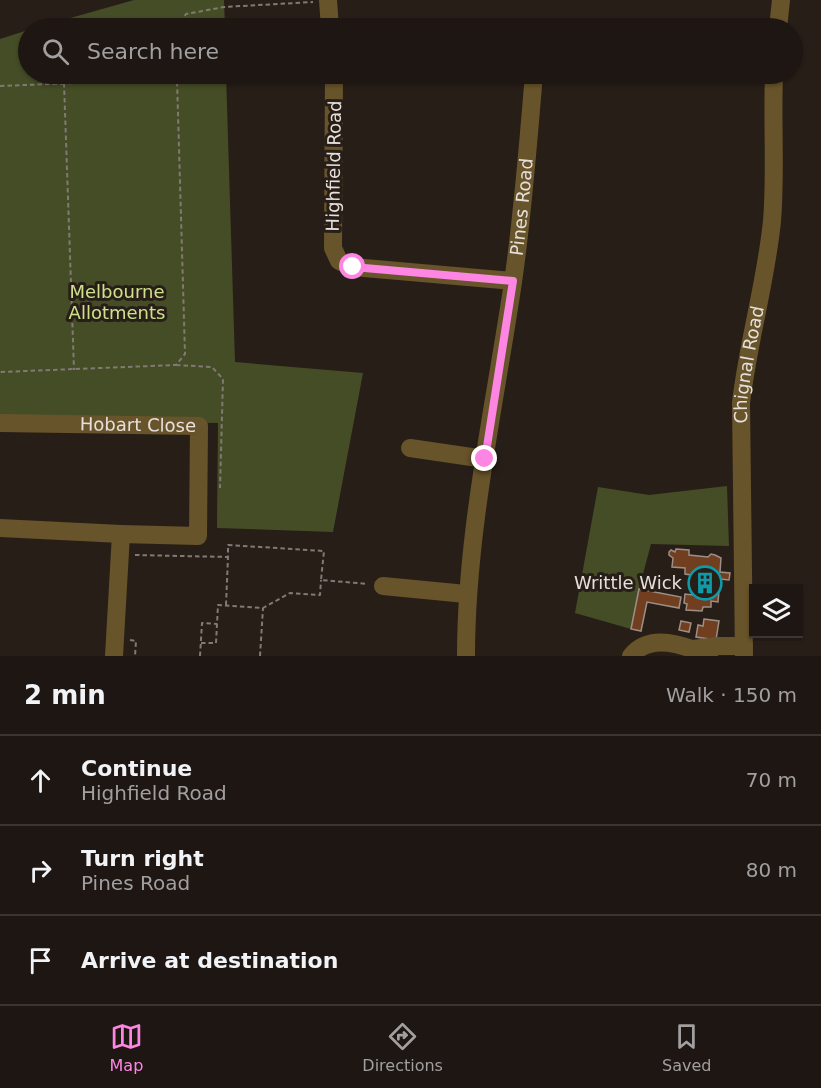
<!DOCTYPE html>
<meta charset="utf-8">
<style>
body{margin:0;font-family:"DejaVu Sans",sans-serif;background:#2b2320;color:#f1f3f6}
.controls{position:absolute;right:18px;bottom:18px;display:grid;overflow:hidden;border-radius:0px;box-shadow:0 2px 4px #0004}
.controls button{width:54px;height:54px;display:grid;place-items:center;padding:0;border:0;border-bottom:2px solid #3c3532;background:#1e1612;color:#f1f3f6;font:30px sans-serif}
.stop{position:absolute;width:18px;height:18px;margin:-14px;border:4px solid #fd86e2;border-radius:50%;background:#fff}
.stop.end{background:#fd86e2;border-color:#fff;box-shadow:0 2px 6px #0008}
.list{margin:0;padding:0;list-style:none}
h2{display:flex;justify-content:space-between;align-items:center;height:78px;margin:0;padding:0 24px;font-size:26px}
h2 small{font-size:20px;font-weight:400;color:#a19f9f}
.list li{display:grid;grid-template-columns:39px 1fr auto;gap:18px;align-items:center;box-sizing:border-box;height:90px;padding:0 24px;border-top:2px solid #3c3532}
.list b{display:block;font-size:22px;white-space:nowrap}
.list p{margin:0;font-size:20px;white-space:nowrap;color:#a19f9f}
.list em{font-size:20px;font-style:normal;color:#a19f9f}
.icon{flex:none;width:33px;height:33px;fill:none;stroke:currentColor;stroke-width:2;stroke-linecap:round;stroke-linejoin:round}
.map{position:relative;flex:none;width:821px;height:656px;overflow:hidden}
.search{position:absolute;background:#1e1612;box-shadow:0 2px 4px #0004;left:18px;right:18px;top:18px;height:66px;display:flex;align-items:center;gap:15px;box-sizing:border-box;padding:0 21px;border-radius:33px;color:#a19f9f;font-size:22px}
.sheet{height:348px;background:#1e1612}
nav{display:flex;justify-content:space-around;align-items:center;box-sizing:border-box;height:84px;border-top:2px solid #3c3532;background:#1e1612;font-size:16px;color:#a19f9f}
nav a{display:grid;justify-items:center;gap:3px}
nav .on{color:#fd86e2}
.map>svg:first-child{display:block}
.green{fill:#454d26}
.building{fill:#713f1f;stroke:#9c8f88;stroke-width:1.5}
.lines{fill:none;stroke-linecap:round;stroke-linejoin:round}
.path{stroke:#817973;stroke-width:2;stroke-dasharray:4.5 3;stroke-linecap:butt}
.minor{stroke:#68542a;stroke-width:18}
.route{stroke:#fd86e2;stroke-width:8}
.labels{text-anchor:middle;stroke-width:6;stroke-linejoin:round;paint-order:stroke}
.street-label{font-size:18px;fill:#e6dfdb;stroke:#281e18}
.park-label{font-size:18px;fill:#cde18a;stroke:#281e18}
.poi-label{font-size:18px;fill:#e6dfdb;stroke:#281e18;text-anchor:end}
</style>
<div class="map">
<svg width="821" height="656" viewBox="0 0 821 656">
<rect width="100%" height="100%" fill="#281e18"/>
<!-- green -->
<path class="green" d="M134,0h90l1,28h-190z
M28,30v44h198l9,288 128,11 -30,159 -116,-4 1,-105 -218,-4v-380z
M727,486l2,60 -78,-2 -12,45 -8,40 -56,-16 23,-126 51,8z"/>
<!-- building -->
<path class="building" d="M676,549l13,1v5l19,2 3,-3 4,1 6,3 -1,14 10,1 -1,7 -9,-1 -2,23 -7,-1v6h-8l-1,4 -16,-1 1,-6 -3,-1 1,-9 8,1 1,-8 -4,-1 1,-11 -6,-1v-6l-13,-1 1,-9 -4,-3v-3l2,-2 4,2z
M639,589l42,8 -2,11 -32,-6 -6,29 -10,-2z
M704,619l15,2 -3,19 -20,-3 2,-12 5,1z
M681,621l10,2 -2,9 -10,-2z"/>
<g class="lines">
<!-- path -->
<path class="path" d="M176,28l10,-14 38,-7 89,-5
M64,83l10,287
M0,86l177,-7 8,275 -9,11 -176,7
M176,365l36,2 11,12 -3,109
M135,555l93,2v-12l96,6 -3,29 47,4
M226,605l2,-48
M130,640l6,1 -1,15
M201,643h15l2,-38 45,3 27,-15 30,2 1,-15
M200,656l2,-33 15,1
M260,656l3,-48"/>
<!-- minor -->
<g class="minor">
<path d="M328,0l2,28"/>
<path d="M778,28l3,-28"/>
<path d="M334,74l-1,174 6,13 14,6 160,14"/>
<path id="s1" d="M0,423l199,3 -1,110 -77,-2 -7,122"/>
<path d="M410,448l75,11"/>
<path d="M0,528l121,6"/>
<path d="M383,586l83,8"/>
<path d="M693,649l25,-3h26"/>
<path id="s2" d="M466,656c0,-123 29,-252 47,-374 10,-69 15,-138 21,-208h14"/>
<path d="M631,656c19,-24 54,-11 78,0"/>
<path id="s3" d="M744,656l-3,-253c7,-61 25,-121 31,-182 4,-49 0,-98 2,-147"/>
</g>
</g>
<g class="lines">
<!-- route -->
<path class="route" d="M353,267l160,14 -28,178"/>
</g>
<!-- icons -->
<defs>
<g id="building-ring" transform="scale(1.725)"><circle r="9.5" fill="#281e18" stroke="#0f9aa8" stroke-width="1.5"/><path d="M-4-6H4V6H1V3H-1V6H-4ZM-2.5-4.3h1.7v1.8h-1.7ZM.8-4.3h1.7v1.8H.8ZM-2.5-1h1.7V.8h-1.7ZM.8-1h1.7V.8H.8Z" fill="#0f9aa8"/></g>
</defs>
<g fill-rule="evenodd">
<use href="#building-ring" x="705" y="583"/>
</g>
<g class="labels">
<!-- street labels -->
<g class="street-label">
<text transform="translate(334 166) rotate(-89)" y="6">Highfield Road</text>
<text dy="6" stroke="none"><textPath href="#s2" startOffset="453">Pines Road</textPath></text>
<text dy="6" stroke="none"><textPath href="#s3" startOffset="292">Chignal Road</textPath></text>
<text dy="6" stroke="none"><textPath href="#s1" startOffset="138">Hobart Close</textPath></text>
</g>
<!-- park labels -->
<g class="park-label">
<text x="117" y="298">Melbourne<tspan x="117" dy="21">Allotments</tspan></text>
</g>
<!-- poi labels -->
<g class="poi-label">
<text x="682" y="589">Writtle Wick</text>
</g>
</g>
</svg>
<div class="controls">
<button><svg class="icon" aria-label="layers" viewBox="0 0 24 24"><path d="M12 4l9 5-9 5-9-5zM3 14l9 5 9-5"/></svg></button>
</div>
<div class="stop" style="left:353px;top:267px"></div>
<div class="stop end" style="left:485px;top:459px"></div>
<div class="search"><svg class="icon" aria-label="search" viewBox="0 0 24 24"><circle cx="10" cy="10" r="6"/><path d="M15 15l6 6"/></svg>Search here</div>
</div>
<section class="sheet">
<h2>2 min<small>Walk · 150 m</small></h2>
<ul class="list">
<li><svg class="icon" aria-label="ahead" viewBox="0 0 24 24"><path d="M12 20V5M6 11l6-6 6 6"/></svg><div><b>Continue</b><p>Highfield Road</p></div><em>70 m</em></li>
<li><svg class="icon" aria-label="right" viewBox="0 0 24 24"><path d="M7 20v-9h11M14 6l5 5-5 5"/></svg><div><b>Turn right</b><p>Pines Road</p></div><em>80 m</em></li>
<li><svg class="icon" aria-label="arrive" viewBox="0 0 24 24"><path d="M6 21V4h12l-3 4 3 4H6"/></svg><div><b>Arrive at destination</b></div></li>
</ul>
</section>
<nav>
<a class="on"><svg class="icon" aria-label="map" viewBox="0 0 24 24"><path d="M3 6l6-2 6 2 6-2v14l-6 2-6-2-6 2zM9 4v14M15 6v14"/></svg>Map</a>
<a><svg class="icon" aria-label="directions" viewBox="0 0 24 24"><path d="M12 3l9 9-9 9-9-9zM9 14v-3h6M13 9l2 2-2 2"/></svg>Directions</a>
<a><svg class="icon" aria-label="saved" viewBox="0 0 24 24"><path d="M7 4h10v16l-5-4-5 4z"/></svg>Saved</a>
</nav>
